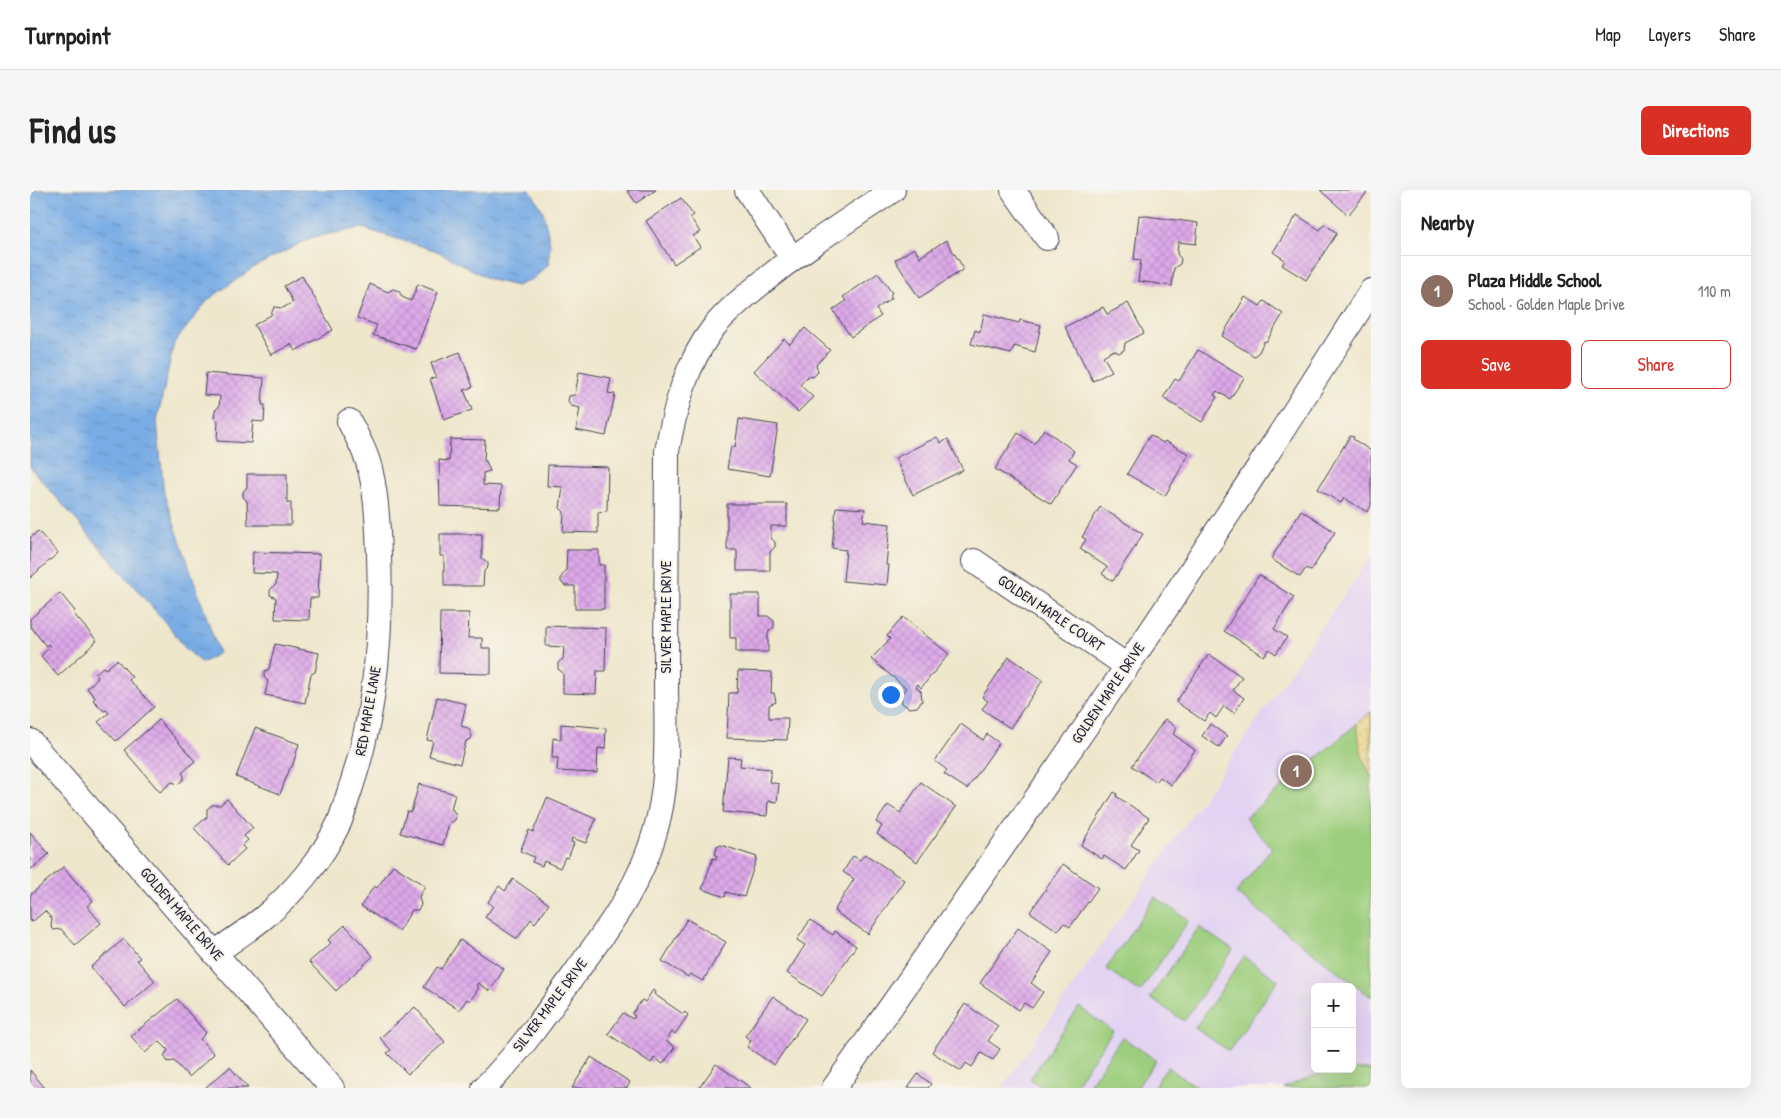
<!DOCTYPE html>
<meta charset="utf-8">
<style>
body{margin:0;font-family:"Patrick Hand",sans-serif;background:#f6f6f6;color:#222}
.controls{position:absolute;right:15px;bottom:15px;display:grid;overflow:hidden;border-radius:8px;box-shadow:0 5px 20px #0002}
.controls button{width:45px;height:45px;display:grid;place-items:center;padding:0;border:0;border-bottom:1px solid #e0e0e0;background:#fff;color:#222;font:25px sans-serif}
.you{position:absolute;left:860px;top:504px;width:18px;height:18px;margin:-12px;border:4px solid #fff;border-radius:50%;background:#1a73e8;box-shadow:0 0 0 8px #1a73e833}
.badge{display:grid;place-items:center;width:32px;height:32px;border-radius:50%;background:#d93025;color:#fff;font-size:16px;font-weight:700}
.pin{position:absolute;translate:-50% -50%;border:2px solid #fff;box-shadow:0 1px 5px #0006}
.list{margin:0;padding:0;list-style:none}
h2{display:flex;justify-content:space-between;align-items:center;height:65px;margin:0;padding:0 20px;font-size:21px}
h2 small{font-size:16px;font-weight:400;color:#767676}
.list li{display:grid;grid-template-columns:32px 1fr auto;gap:15px;align-items:center;box-sizing:border-box;height:70px;padding:0 20px;border-top:1px solid #e0e0e0}
.list b{display:block;font-size:19px;white-space:nowrap}
.list p{margin:0;font-size:16px;white-space:nowrap;color:#767676}
.list em{font-size:16px;font-style:normal;color:#767676}
.actions{display:flex;gap:10px;padding:15px 20px}
.actions a{flex:1;padding:11px 0;border:1px solid #d93025;border-radius:8px;text-align:center;font-size:18px;color:#d93025}
.actions .main{background:#d93025;color:#fff}
.map{position:relative;flex:none;width:1341px;height:898px;overflow:hidden;border-radius:8px}
header{display:flex;align-items:center;gap:30px;box-sizing:border-box;height:70px;padding:0 25px;background:#fff;border-bottom:1px solid #e0e0e0}
header strong{font-size:24px}
nav{display:flex;gap:28px;margin-inline-start:auto;font-size:18px}
.intro{display:flex;align-items:center;justify-content:space-between;box-sizing:border-box;height:120px;padding:0 30px}
h1{margin:0;font-size:35px}
.button{padding:12px 22px;border-radius:8px;background:#d93025;color:#fff;font-size:18px;font-weight:700}
main{display:flex;gap:30px;padding:0 30px}
aside{flex:1;background:#fff;border-radius:8px;box-shadow:0 5px 20px #0002}
.map>svg:first-child{display:block}
.built{fill:#e3d3f3;fill-rule:evenodd}
.grass{fill:#9cce7d;stroke:#5f785c}
.sand{fill:url(#sand-dots);stroke:#887e6c}
.water{fill:url(#water-ripples);stroke:#4d6790}
.building{fill:url(#building-cross-hatch)}
.lines{fill:none;stroke-linecap:round;stroke-linejoin:round}
.minor-casing{stroke:#414051;stroke-width:26}
.minor{stroke:#fff;stroke-width:24}
.labels{text-anchor:middle;stroke-width:4;stroke-linejoin:round;paint-order:stroke}
.street-label{font-size:15px;fill:#22223b;stroke:#f7f3e8}
</style>
<header>
<strong>Turnpoint</strong>
<nav><a>Map</a><a>Layers</a><a>Share</a></nav>
</header>
<div class="intro"><h1>Find us</h1><a class="button">Directions</a></div>
<main>
<div class="map">
<svg width="1341" height="898" viewBox="0 0 1341 898">
<defs>
<pattern id="sand-dots" width="8" height="8" patternUnits="userSpaceOnUse" patternTransform="scale(1.25)"><rect width="8" height="8" fill="#eeda9e"/><path d="M2 2h.1M6 6h.1" fill="none" stroke="#ccbb89" stroke-width="1.8" stroke-linecap="round"/></pattern>
<pattern id="water-ripples" width="26" height="14" patternUnits="userSpaceOnUse" patternTransform="scale(1.25)"><rect width="26" height="14" fill="#78ace5"/><path d="M2 4q2-2 4 0t4 0M15 11q2-2 4 0t4 0" fill="none" stroke="#628cbb"/></pattern>
<pattern id="building-cross-hatch" width="8" height="8" patternUnits="userSpaceOnUse" patternTransform="scale(1.25)"><rect width="8" height="8" fill="#dda9e9"/><path d="M0 0l8 8M0 8l8-8" fill="none" stroke="#bd91c9"/></pattern>
</defs>
<rect width="100%" height="100%" fill="#f7f3e8"/>
<filter id="ink" filterUnits="userSpaceOnUse"><feTurbulence type="fractalNoise" baseFrequency=".02" numOctaves="2"/><feDisplacementMap in="SourceGraphic" scale="10" xChannelSelector="R" yChannelSelector="G"/><feConvolveMatrix kernelMatrix="1 2 1 2 8 2 1 2 1" color-interpolation-filters="sRGB"/></filter>
<filter id="wash" filterUnits="userSpaceOnUse"><feTurbulence type="fractalNoise" baseFrequency=".0096" numOctaves="4" result="noise"/><feDisplacementMap in="SourceGraphic" scale="20" xChannelSelector="R" yChannelSelector="G"/><feGaussianBlur stdDeviation="1.12" result="paint"/><feColorMatrix in="noise" values="0 0 0 0 0 0 0 0 0 0 0 0 0 0 0 0 0 1.4 0 .05"/><feComposite in="paint" operator="in"/></filter>
<g filter="url(#wash)">
<rect width="100%" height="100%" fill="#efe7cc"/>
<!-- built -->
<path class="built" d="M1341,366v532h-369zM1285,797h37v82h-37z"/>
<!-- grass -->
<path class="grass" d="M1341,522v285l-135,-104 36,-45 -27,-30z
M1125,707l34,23 -49,72 -34,-23z
M1169,737l34,23 -49,71 -34,-23z
M1214,767l34,23 -49,71 -34,-23z
M1049,817l34,24 -40,57h-29l-14,-9z
M1092,847l34,23 -19,28h-50z
M1137,877l31,21h-45z
M1301,879l40,1v18h-88z"/>
<!-- sand -->
<path class="sand" d="M1341,522v65l-10,-24 -4,-30z"/>
<!-- water -->
<path class="water" d="M0,0h500l13,21 7,33 -2,21 -14,13 -17,8 -26,-6 -54,-29 -75,-23 -49,9 -57,29 -47,33 -35,44 -17,78 7,73 55,159 -17,10 -17,-15 -14,-19 -141,-162z"/>
<g id="blocks">
<!-- building -->
<path class="building" d="M597,0h29l-20,13z
M1290,0h49l-21,25z
M651,8l12,17 -3,2 10,15 -7,4 7,11 -26,17 -28,-43z
M1109,25l59,8 -2,21 -18,-2 -1,12 4,5 -1,5 -6,4 -2,18 -34,-5 3,-21 -7,-1z
M1267,25l23,15 4,-6 13,9 -31,47 -24,-15 3,-5 -12,-8z
M916,50l18,29 -45,29 -24,-38 19,-12 6,9z
M848,83l14,20 -2,2 2,3 -16,11 5,7 -30,21 -18,-27 13,-9 -3,-4z
M272,86l31,54 -38,21 -4,-7 -20,11 -17,-30 17,-10 3,-8 9,1 10,-6 -9,-16z
M340,94l18,8 5,-3 6,2 3,6 9,4 7,-17 20,8 -22,57 -43,-14 4,-10 -20,-7z
M1215,107l15,9 4,-5 19,13 -17,28 -2,-1 -5,11 -5,4 -32,-20z
M1098,113l16,30 -19,10 -1,7 -5,3 -5,-3 -11,6 9,15 -19,10 -28,-54 38,-20 4,7z
M954,124l35,9 1,-3 21,5 -6,27 -21,-6 -3,8 -40,-10 4,-14 5,2z
M775,138l25,22 -14,15 2,7 -5,5 -5,-1 -8,9 13,12 -15,15 -44,-41 30,-32 6,5z
M1168,160l46,28 -14,21 -13,-8 -3,4 3,2 -15,25 -39,-24 12,-19 4,2z
M430,162l13,35 -9,3 8,20 -28,10 -14,-41 6,-2 -5,-14z
M549,182l32,6 -3,15 7,1 -9,42 -30,-6 4,-22 -9,-2 -3,-4 1,-6 6,-1z
M176,183l58,5 -2,27h3l-1,17 -11,-1 -2,22 -34,-2 1,-20 -4,-3 1,-8 4,-3 1,-11 -16,-1z
M709,229l39,6 -8,51 -43,-7 4,-23 4,1z
M1014,239l30,22 -5,8 8,5 -26,40 -56,-35 23,-36 16,11z
M1120,245l13,8 2,-2 24,13 -24,42 -38,-22z
M1320,246l4,1 -1,2 18,12v55l-4,6 -23,-14 -3,5 -23,-14z
M907,247l4,6 7,-4 15,31 -50,25 -18,-37z
M420,249l35,1 -1,21h2l4,10 -7,2v12l18,1 -1,22 -60,-2 -1,-46 10,1z
M518,275l60,2 -1,44 -9,1v21l-35,-1 1,-20 -4,-4 3,-21 -16,-1z
M217,284h40v29h4v22h-43l-1,-24 -4,-4v-5l4,-5z
M697,314h60v22h-16v12l4,4v5l-5,5v19h-33v-21h-10z
M806,317l29,2 -2,12 27,3 -4,41h3l-2,20 -44,-4 3,-31 -14,-2z
M1070,317l43,27 -30,47 -11,-7 5,-7 -27,-18 6,-10 -4,-2z
M1271,320l34,22 -24,39 -5,-3 -6,9 -29,-18z
M8,341l20,22 -28,25v-40z
M410,344h42v24l6,5v4l-4,4 -1,15h-39v-30h-4z
M537,360h32v15h5v44h-29v-23h-10l-4,-4v-5l5,-6z
M223,362l67,2 -2,44h-8l-1,22 -34,-1 1,-21 -6,-3v-5l6,-6 1,-10 -25,-1z
M1229,385l35,22 -20,32 13,8 -11,17 -7,-5 -5,7 -40,-25z
M30,403l15,18 -2,2 24,28 -39,35 -17,-20 9,-9 -2,-3 -2,2 -16,-20v-7z
M700,404h30v22h8l6,5v6l-6,5v20h-32v-14h-6z
M410,423h29l-1,25h14v10h9v26l-52,-1z
M873,427l46,37 -28,34 -3,-4 -2,3 5,4 1,10 -5,6 -8,1 -7,-5 -1,-9 5,-6 -35,-29 19,-20 -3,-3z
M516,436l60,2 -1,43h-8l-1,23 -33,-1v-20l-5,-4v-6l5,-4 1,-12 -18,-1z
M245,454l44,9 -4,19 -4,2 -6,29 -40,-8 3,-14 -4,-4 1,-6 4,-2z
M1179,464l33,23 -9,13 11,8 -10,15 -10,-7 -8,12 -6,-5 -6,8 -28,-19z
M979,467l34,23 -33,48 -28,-19 6,-8 -6,-4z
M87,470l15,17 -3,3 25,27 -38,34 -18,-19 11,-9 -3,-3 -2,1 -11,-11 2,-2 -8,-10 11,-10 -3,-4 8,-7 3,2z
M708,481l34,1 -1,21h3l2,9 -7,3v13h19l-1,22 -60,-2 2,-45h8z
M407,507l29,7 -5,22 7,2 4,7 -1,4 -5,2 -6,23 -31,-8 4,-15 -6,-1z
M1135,529l12,9 -4,6 22,16 -24,35 -11,-8 -4,5 -24,-16z
M129,530l36,41 -13,12 2,3 -1,4 -5,4 -6,-2 -12,10 -36,-42z
M531,534l45,4 -1,21 -7,-1 -1,25 -40,-2 1,-13h-6l1,-20 8,1z
M931,534l22,16 4,-6 12,9 -32,46 -23,-15 3,-4 -12,-9z
M1180,534l17,12 -8,11 -17,-11z
M225,538l44,16 -7,23 -2,1 -10,26 -44,-17z
M698,567l13,1 -1,8 31,3 -2,13 10,2 -2,18 -9,-1 -1,15 -44,-4z
M891,592l35,25 -39,55 -40,-28 5,-8 -6,-4 12,-17 12,8z
M389,594l36,10 -4,15 2,1 3,6 -1,4 -6,4 -6,21 -43,-12 7,-22 4,1z
M1084,602l3,2 -1,2 33,22 -18,27 8,5 -13,20 -22,-14 -2,3 -21,-14z
M517,608l49,21 -10,24 -14,-5 -1,4 3,1 -6,15 -3,-1 -5,11 -16,-7 -2,5 -10,-4 2,-5 -14,-6 9,-21 4,2z
M197,609l26,29 -9,8 4,4 -6,6 3,3 -17,16 -34,-37 13,-11v-8l5,-4h8z
M0,642l19,22 -19,16z
M691,655l36,12 -13,40 -18,-5 -1,5 -23,-8 11,-31 3,1 1,-3 -2,-1 2,-8z
M835,664l39,26 -36,54 -34,-23 20,-32 -11,-7 10,-16 7,4z
M1033,674l35,24 -28,39 -6,-4 -6,8 -28,-19z
M363,675l32,21 -6,11 2,8 -3,5h-6l-13,21 -38,-25 13,-20 3,2z
M33,677l30,34 -6,5 14,17 -26,22 -14,-16 -7,1 -3,-3 1,-8 -7,-8 -13,11 -2,-2v-25z
M483,689l36,25 -14,19 -4,-4 -14,20 -32,-22 8,-11 -5,-4 11,-16 6,5z
M657,729l39,23 -23,39 -13,-7 -2,3 -26,-16z
M780,730l23,15 2,-4 21,15 -34,50 -35,-23 18,-28 -8,-5z
M315,735l28,31 -37,35 -27,-29 22,-19 -3,-3z
M988,738l34,24 -21,31 12,9 -11,16 -8,-5 -5,7 -39,-27z
M94,749l16,19 -3,2 18,21 -30,26 -34,-40z
M430,750l44,29 -14,22 -12,-8 -2,3 3,2 -9,13 -3,-2 -8,11 -35,-23 13,-20 4,2z
M623,800l2,2 -1,2 29,20 2,-2 3,3 -13,19 -3,-2 -6,9 9,6 -12,17 -9,-6 -3,5 -43,-29 15,-21 10,6 2,-3 -3,-2 10,-14 3,2z
M743,806l33,23 -32,46 -27,-18 4,-6 -6,-5z
M147,809l29,34 -6,6 14,15 -25,23 -15,-16 -6,1 -4,-6 4,-6 -9,-9 -14,12 -14,-17z
M935,814l33,22 -10,15 12,8 -7,11 -12,-7 -9,14 -6,-4 -5,8 -29,-19z
M385,817l30,35 -37,32 -21,-21 4,-3 -11,-12z
M561,867l39,25 -3,6h-55z
M686,874l35,24h-52z
M200,877l18,21h-43z
M0,880l15,18h-15z
M888,884l13,10 -3,4h-20z"/>
</g>
</g>
<g filter="url(#ink)">
<use href="#blocks" fill-opacity="0" stroke="#414051" stroke-width="1"/>
<g class="lines">
<!-- minor casing -->
<g class="minor-casing">
<path id="minor" d="M717,0l45,68
M983,0l34,48
M944,371l153,105
M0,551l302,347
M186,762c15,-11 31,-21 46,-33 31,-25 60,-60 77,-96 5,-12 8,-25 12,-36 25,-75 31,-153 28,-231 -1,-28 -2,-56 -8,-83 -4,-19 -13,-35 -22,-52
M454,898c35,-35 63,-75 92,-116 33,-46 63,-84 79,-140 15,-50 11,-103 11,-154 0,-76 1,-152 1,-227 8,-44 19,-88 47,-124 13,-16 29,-29 45,-42 42,-35 88,-64 134,-95
M804,898c98,-140 196,-279 292,-420 84,-124 165,-250 245,-377"/>
</g>
<!-- minor -->
<use href="#minor" class="minor"/>
</g>
</g>
<g class="labels">
<!-- street labels -->
<g class="street-label">
<text transform="translate(1021 423) rotate(34)" y="5">GOLDEN MAPLE COURT</text>
<text transform="translate(636 427) rotate(-90)" y="5">SILVER MAPLE DRIVE</text>
<text transform="translate(1078 503) rotate(-56)" y="5">GOLDEN MAPLE DRIVE</text>
<text transform="translate(338 521) rotate(-80)" y="5">RED MAPLE LANE</text>
<text transform="translate(152 724) rotate(49)" y="5">GOLDEN MAPLE DRIVE</text>
<text transform="translate(520 815) rotate(-53)" y="5">SILVER MAPLE DRIVE</text>
</g>
</g>
</svg>
<div class="controls">
<button>+</button>
<button>−</button>
</div>
<div class="you"></div>
<div class="pin badge" style="left:1266px;top:581px;background:#8d6e63">1</div>
</div>
<aside>
<h2>Nearby<small></small></h2>
<ul class="list">
<li><span class="badge" style="background:#8d6e63">1</span><div><b>Plaza Middle School</b><p>School · Golden Maple Drive</p></div><em>110 m</em></li>
</ul>
<div class="actions"><a class="main">Save</a><a>Share</a></div>
</aside>
</main>
